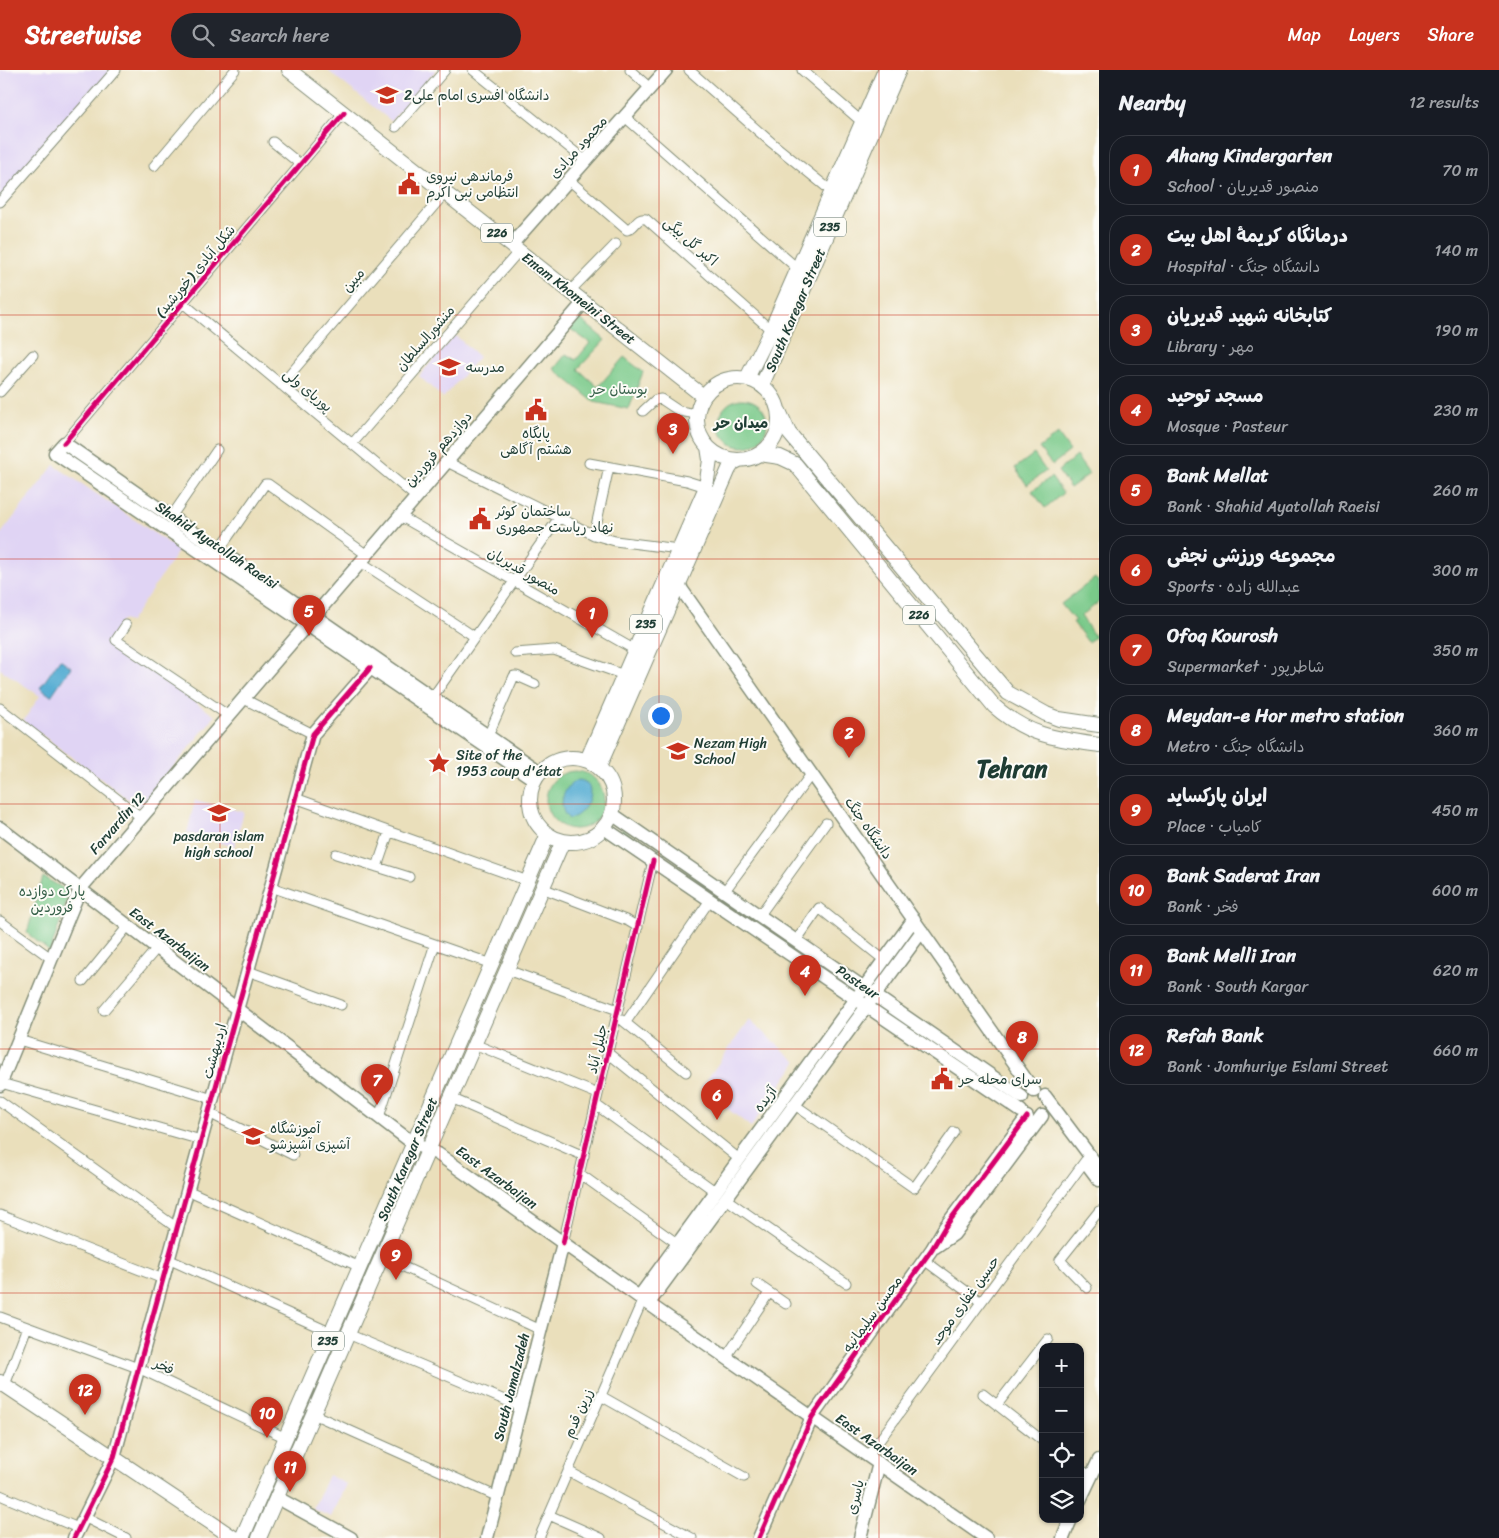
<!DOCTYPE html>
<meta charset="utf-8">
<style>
body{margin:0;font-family:Sriracha,"Playpen Sans Arabic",sans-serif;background:#20242c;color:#f1f3f6}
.controls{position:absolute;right:15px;bottom:15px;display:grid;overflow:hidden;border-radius:10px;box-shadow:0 1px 4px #0004}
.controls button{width:45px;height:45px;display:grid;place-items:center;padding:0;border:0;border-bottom:1px solid #363941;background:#171b24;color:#f1f3f6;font:25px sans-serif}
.you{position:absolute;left:660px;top:645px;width:18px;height:18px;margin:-12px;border:4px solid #fff;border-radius:50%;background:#1a73e8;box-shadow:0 0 0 8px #1a73e833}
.badge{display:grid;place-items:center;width:32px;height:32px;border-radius:50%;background:#c8321e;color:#fff;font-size:16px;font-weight:700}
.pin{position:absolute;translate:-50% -41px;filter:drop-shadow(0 1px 2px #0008)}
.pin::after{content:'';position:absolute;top:26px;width:18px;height:15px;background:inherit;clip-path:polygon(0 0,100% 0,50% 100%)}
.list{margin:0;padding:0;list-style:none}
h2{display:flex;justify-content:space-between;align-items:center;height:65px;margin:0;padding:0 20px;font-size:21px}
h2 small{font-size:16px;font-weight:400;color:#9ea1a6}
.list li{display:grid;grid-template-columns:32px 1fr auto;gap:15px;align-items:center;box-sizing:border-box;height:70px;margin:0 10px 10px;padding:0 10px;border:1px solid #363941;border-radius:20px}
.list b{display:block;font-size:19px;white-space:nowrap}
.list p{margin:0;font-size:16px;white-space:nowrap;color:#9ea1a6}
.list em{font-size:16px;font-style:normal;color:#9ea1a6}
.icon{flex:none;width:28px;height:28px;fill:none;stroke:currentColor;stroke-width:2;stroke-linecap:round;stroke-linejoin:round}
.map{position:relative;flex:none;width:1099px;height:1468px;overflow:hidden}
header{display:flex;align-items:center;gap:30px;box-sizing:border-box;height:70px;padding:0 25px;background:#c8321e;color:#fff}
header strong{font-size:24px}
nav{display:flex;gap:28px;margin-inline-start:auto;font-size:18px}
.search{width:350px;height:45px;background:#20242c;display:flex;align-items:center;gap:12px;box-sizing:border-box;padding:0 18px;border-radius:28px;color:#9ea1a6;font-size:19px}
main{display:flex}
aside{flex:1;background:#171b24}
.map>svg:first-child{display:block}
.built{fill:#e0d4f4}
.green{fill:#79c989;stroke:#4c835e}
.water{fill:#56add3;stroke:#3a7584}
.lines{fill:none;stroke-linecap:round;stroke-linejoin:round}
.street-casing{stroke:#848e78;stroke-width:11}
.secondary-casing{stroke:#848e78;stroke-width:15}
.primary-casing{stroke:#848e78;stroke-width:16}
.street{stroke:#fff;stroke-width:9}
.secondary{stroke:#fff;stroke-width:12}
.primary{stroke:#fff;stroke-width:14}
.cycleway-casing{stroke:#fdfcf7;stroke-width:8}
.cycleway{stroke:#d6006c;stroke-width:5}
.grid{fill:none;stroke:#c8321e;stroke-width:1;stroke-opacity:0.55}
.labels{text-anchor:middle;stroke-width:4;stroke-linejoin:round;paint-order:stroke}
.shield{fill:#fdfcf7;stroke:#62766e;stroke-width:1}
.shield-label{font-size:12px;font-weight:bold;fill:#1f3d34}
.poi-label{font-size:14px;fill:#1f3d34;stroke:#fdfcf7;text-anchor:start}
.street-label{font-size:14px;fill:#1f3d34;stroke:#fdfcf7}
.park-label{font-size:14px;fill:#366049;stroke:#fdfcf7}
.neighbourhood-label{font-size:15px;font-weight:bold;fill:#1f3d34;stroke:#fdfcf7}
.town-label{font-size:24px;font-weight:bold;fill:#1f3d34;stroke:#fdfcf7}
</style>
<header>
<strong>Streetwise</strong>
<div class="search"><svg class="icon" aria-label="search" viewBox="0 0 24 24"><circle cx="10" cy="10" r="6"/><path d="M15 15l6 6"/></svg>Search here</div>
<nav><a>Map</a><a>Layers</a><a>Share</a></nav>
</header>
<main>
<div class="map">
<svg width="1099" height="1468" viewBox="0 0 1099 1468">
<rect width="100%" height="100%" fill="#fdfcf7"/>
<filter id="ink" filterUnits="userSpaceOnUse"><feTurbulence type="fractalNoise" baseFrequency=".02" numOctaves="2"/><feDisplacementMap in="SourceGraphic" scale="10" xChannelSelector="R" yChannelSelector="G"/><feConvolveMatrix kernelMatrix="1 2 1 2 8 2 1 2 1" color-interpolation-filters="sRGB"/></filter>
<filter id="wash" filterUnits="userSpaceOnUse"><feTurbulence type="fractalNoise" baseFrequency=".0096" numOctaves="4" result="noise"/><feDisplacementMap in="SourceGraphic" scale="20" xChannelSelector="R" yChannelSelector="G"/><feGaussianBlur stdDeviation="1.12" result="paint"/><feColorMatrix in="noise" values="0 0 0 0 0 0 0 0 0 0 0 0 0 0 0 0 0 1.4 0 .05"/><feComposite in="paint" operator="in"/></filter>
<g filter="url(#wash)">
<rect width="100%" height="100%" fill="#eadfbb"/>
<!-- built -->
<path class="built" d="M0,0h116l-116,132z
M327,0h109l-45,51z
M455,265l24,22 -36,41 -24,-22z
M54,395l125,85 -49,72 -8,-2 -13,21 106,75 -75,92 -117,-87 17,-25 -40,-27v-134z
M195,730l49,12 -10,35 -47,-14z
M749,950l48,42 -46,65 -50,-39z
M328,1405l18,9 -15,33 -18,-8z"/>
<!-- green -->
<path class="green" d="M578,247l27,23 -27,29 20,18 26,-30 19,15 -14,37 -35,-7 -40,-33 12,-15 10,6 14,-17 -21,-15z
M719 353a24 24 0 1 1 48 0a24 24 0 1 1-48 0Z
M1058,364l12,17 -18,14 -13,-17z
M1034,384l12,17 -19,14 -12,-17z
M1076,386l13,18 -19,14 -12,-17z
M1051,407l12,16 -18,15 -13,-17z
M1095,508l4,4v20l-18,14 14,21 -7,5 -15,-20 2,-1 -14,-17z
M546 730a29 29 0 1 1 58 0a29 29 0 1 1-58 0Z
M622,759l83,58 2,3 -87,-58z
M43,807l27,15 -20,60 -23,-19z"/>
<!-- water -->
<path class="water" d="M60,589l11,8 -20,29 -11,-8z
M578,710c21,1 12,33 -9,39 -13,-11 -6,-34 9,-39z"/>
</g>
<g filter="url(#ink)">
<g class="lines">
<!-- street casing -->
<g class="street-casing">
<path id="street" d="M473,0l113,91
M630,0l20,18
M689,0l83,73 63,51
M802,0l60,52
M625,47l173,152
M396,57l49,-57
M273,72l27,22
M154,96l81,-96
M569,110l58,50c9,-2 9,-13 19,-11l125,111
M0,132l116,-132
M570,221l46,-47
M183,233l233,194
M281,315l164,-192
M0,322l33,-37
M643,341l12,-11 6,-1 18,12 18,3
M64,373l280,-330
M352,374l167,-193
M447,392l147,73 21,6 64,8
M589,393l98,18 19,6
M400,446l235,134
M171,447l46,-67
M594,465l15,-68
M219,480l46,-66h3l99,71
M361,492l114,75
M126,555l-10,15 113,76
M515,583l39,-3 70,25
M432,628l126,-179
M244,629l69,35
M0,638l142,110
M488,666l26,-60h3l18,8
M295,728l233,83
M336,784l73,23
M377,797l12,-35
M271,817l221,77
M542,818l86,33 10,6
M724,822l88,-119
M759,846l67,-93
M0,851l52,38
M796,871l23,-33 65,52
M507,900l111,40
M248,901l93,34
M83,911l45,-55
M104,940l53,-62
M622,950l64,52
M626,952l84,-122
M19,970l194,59
M474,974l124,50
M608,983l131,106
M1,1013l200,57
M451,1028l133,58
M0,1031l177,127
M596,1035l120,87
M795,1035l119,83 40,-56
M209,1043l84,42
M379,1047l56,-173
M580,1104l98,70
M187,1120l173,77
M726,1129l120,84
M0,1145l163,64
M563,1173l90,-382
M382,1187l159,73
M168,1189l164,74
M924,1190l57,42
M757,1214l29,20
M1087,1218l-27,-28 39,-49
M0,1247l138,51 148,70
M348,1264l173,73
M726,1287l43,-64
M5,1315l22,-58
M983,1324l60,47
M601,1326l143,81
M997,1335l51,-66
M313,1344l185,83
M868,1386l217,-295
M1080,1399l11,8
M568,1401l124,67
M0,1425l78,33
M549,1445l52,23
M84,1447l42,21
M539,1468l104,-239"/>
</g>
<!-- secondary casing -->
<g class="secondary-casing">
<path id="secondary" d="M511,175l155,-175
M679,513l3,7 352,501
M535,710l-480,-327 9,-10 476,329
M612,744l410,283
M0,758l414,316 24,10 201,143 347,241
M604,758l417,283
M0,1015l80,-196 504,-587
M1045,1026l54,72
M1087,1094l12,16
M935,1177l19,-13 88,-118
M639,1227l275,-378
M649,1233l273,-372
M276,1427l75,41
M1080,1430l19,-40
M74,1468l40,-81 199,-723 62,-71
M487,1468l76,-295
M759,1468l53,-121 120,-168 13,-22 82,-110
M860,1468l19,-75
M1063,1468l8,-19"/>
</g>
<!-- primary casing -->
<g class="primary-casing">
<path id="primary" d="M289,0l414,326
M697 349a41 41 0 1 1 82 0a41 41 0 1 1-82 0Z
M747,308l24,-48 114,-260
M762,315l137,-315
M779,341l10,22 219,260 38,21 13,5 40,6
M760,384l20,3 15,7 199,242c34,30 62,33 105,39
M530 730a42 42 0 1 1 84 0a42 42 0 1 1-84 0Z
M587,690l119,-273 4,-27 -2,-13
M599,697l130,-298 4,-6 6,-3
M0,1312l234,156
M242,1468l306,-704
M259,1468l304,-697"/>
</g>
<!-- street -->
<use href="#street" class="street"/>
<!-- secondary -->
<use href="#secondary" class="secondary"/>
<!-- primary -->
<use href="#primary" class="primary"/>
<!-- cycleway casing -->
<g class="cycleway-casing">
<path id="cycleway" d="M64,373l280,-330
M563,1173l90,-382
M74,1468l40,-81 199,-723 57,-66
M759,1468l53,-121 120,-168 13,-22 82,-110"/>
</g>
<!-- cycleway -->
<use href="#cycleway" class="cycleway"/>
</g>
</g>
<!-- grid -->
<path class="grid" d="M220,0v1468M440,0v1468M659,0v1468M879,0v1468M0,245h1099M0,489h1099M0,734h1099M0,979h1099M0,1223h1099"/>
<!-- icons -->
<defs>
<g id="university-bare" transform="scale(1.725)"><path d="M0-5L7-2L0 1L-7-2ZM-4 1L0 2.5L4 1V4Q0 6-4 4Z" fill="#c8321e" stroke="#fdfcf7" stroke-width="2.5" paint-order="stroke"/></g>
<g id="civic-bare" transform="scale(1.725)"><path d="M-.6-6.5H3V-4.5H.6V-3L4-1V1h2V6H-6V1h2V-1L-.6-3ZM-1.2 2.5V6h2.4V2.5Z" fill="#c8321e" stroke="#fdfcf7" stroke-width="2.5" paint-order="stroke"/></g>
<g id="school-bare" transform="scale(1.725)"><path d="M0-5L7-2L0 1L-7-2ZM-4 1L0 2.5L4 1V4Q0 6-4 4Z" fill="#c8321e" stroke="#fdfcf7" stroke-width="2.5" paint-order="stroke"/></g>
<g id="sight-bare" transform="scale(1.725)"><path d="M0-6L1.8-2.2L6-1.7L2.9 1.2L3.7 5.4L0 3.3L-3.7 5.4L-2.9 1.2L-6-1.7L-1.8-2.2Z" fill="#c8321e" stroke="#fdfcf7" stroke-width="2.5" paint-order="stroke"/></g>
</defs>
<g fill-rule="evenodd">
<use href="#university-bare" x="387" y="25"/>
<use href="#civic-bare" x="409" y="114"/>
<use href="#school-bare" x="449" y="297"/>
<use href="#civic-bare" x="536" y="340"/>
<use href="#civic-bare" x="480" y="449"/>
<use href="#school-bare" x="678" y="681"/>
<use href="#sight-bare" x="439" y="693"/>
<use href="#school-bare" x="219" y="743"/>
<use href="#civic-bare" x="942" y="1009"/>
<use href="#university-bare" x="253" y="1066"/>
</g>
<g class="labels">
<!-- shield labels -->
<g class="shield">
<rect x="814" y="147.5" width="32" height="19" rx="4"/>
<rect x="481" y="153.5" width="32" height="19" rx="4"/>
<rect x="903" y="535.5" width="32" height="19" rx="4"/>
<rect x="630" y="544.5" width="32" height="19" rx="4"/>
<rect x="312" y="1261.5" width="32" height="19" rx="4"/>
</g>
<g class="shield-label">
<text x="830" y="161">235</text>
<text x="497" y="167">226</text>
<text x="919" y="549">226</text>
<text x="646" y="558">235</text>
<text x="328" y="1275">235</text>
</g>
<!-- poi labels -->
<g class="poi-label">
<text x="404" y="30">دانشگاه افسری امام علی2</text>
<text x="426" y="111">فرماندهی نیروی<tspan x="426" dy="16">انتظامی نبی اکرم</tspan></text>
<text x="466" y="302">مدرسه</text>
<text x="536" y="368" text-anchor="middle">پایگاه<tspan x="536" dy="16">هشتم آگاهی</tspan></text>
<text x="496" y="446">ساختمان کوثر<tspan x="496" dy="16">نهاد ریاست جمهوری</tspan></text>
<text x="694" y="678">Nezam High<tspan x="694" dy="16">School</tspan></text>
<text x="456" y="690">Site of the<tspan x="456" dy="16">1953 coup d'état</tspan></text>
<text x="219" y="771" text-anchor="middle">pasdaran islam<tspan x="219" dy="16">high school</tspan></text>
<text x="959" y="1014">سرای محله حر</text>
<text x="270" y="1063">آموزشگاه<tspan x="270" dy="16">آشپزی آشپزشو</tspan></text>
</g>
<!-- street labels -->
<g class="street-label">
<text transform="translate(578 77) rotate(-48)" y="5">محمود مرادی</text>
<text transform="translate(691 171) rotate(41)" y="5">اکبر گل بیگی</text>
<text transform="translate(195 201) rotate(-50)" y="5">شکل آبادی (خورشید)</text>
<text transform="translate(353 210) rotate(-50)" y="5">مبین</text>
<text transform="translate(579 228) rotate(38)" y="5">Emam Khomeini Street</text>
<text transform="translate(795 240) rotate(-67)" y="5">South Karegar Street</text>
<text transform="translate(425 268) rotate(-49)" y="5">منشورالسلطان</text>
<text transform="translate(308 320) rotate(40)" y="5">پوریای ولی</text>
<text transform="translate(438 379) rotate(-49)" y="5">دوازدهم فروردین</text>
<text transform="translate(217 475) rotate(34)" y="5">Shahid Ayatollah Raeisi</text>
<text transform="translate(524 501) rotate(30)" y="5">منصور قدیریان</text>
<text transform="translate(117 753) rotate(-49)" y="5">Farvardin 12</text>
<text transform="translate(869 758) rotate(55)" y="5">دانشگاه جنگ</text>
<text transform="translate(170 869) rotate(37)" y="5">East Azarbaijan</text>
<text transform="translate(858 912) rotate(34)" y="5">Pasteur</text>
<text transform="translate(597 979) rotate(-77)" y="5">جلیل آباد</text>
<text transform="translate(214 981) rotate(-75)" y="5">اردیبهشت</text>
<text transform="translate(765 1029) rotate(-54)" y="5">آژیده</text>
<text transform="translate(407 1089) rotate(-67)" y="5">South Karegar Street</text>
<text transform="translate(497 1107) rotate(36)" y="5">East Azarbaijan</text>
<text transform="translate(965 1230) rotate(-54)" y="5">حسین غفاری موحد</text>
<text transform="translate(872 1244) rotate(-54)" y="5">محسن سلیمانیه</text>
<text transform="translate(164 1296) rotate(25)" y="5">فخر</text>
<text transform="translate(511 1317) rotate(-76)" y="5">South Jamalzadeh</text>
<text transform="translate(578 1343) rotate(-66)" y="5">زرین قدم</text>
<text transform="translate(877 1374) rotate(35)" y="5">East Azarbaijan</text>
<text transform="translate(855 1427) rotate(-76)" y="5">یاسری</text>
</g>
<!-- park labels -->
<g class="park-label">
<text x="619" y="324">بوستان حر</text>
<text x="52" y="826">پارک دوازده<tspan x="52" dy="16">فروردین</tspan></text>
</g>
<!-- neighbourhood labels -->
<g class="neighbourhood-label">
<text x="741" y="358">میدان حر</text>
</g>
<!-- town labels -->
<g class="town-label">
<text x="1012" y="707">Tehran</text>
</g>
</g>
</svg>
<div class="controls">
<button>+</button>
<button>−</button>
<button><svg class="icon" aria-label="locate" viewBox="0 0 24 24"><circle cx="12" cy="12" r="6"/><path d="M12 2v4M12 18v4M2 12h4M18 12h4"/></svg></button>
<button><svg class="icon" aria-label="layers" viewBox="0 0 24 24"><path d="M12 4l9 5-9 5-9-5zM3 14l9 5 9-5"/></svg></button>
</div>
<div class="you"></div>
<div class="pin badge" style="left:592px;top:568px">1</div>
<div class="pin badge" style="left:849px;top:688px">2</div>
<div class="pin badge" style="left:673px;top:384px">3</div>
<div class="pin badge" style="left:805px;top:926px">4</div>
<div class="pin badge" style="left:309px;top:566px">5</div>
<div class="pin badge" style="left:717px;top:1050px">6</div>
<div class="pin badge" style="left:377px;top:1035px">7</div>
<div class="pin badge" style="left:1022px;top:992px">8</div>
<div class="pin badge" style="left:396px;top:1210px">9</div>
<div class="pin badge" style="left:267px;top:1368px">10</div>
<div class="pin badge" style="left:290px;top:1422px">11</div>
<div class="pin badge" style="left:85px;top:1345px">12</div>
</div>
<aside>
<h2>Nearby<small>12 results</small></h2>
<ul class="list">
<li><span class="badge">1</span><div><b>Ahang Kindergarten</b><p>School · منصور قدیریان</p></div><em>70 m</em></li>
<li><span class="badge">2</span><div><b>درمانگاه کریمهٔ اهل بیت</b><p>Hospital · دانشگاه جنگ</p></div><em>140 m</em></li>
<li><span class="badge">3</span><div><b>کتابخانه شهید قدیریان</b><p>Library · مهر</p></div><em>190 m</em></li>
<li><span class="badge">4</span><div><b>مسجد توحید</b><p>Mosque · Pasteur</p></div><em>230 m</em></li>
<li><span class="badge">5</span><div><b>Bank Mellat</b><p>Bank · Shahid Ayatollah Raeisi</p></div><em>260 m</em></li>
<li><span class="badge">6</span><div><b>مجموعه ورزشی نجفی</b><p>Sports · عبدالله زاده</p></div><em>300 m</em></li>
<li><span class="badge">7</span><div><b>Ofoq Kourosh</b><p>Supermarket · شاطرپور</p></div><em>350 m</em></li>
<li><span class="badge">8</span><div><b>Meydan-e Hor metro station</b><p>Metro · دانشگاه جنگ</p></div><em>360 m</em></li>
<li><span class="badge">9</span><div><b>ایران پارکساید</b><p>Place · کامیاب</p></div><em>450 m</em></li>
<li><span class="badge">10</span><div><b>Bank Saderat Iran</b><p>Bank · فخر</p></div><em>600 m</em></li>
<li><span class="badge">11</span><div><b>Bank Melli Iran</b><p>Bank · South Kargar</p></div><em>620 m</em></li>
<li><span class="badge">12</span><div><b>Refah Bank</b><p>Bank · Jomhuriye Eslami Street</p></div><em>660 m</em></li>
</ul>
</aside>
</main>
